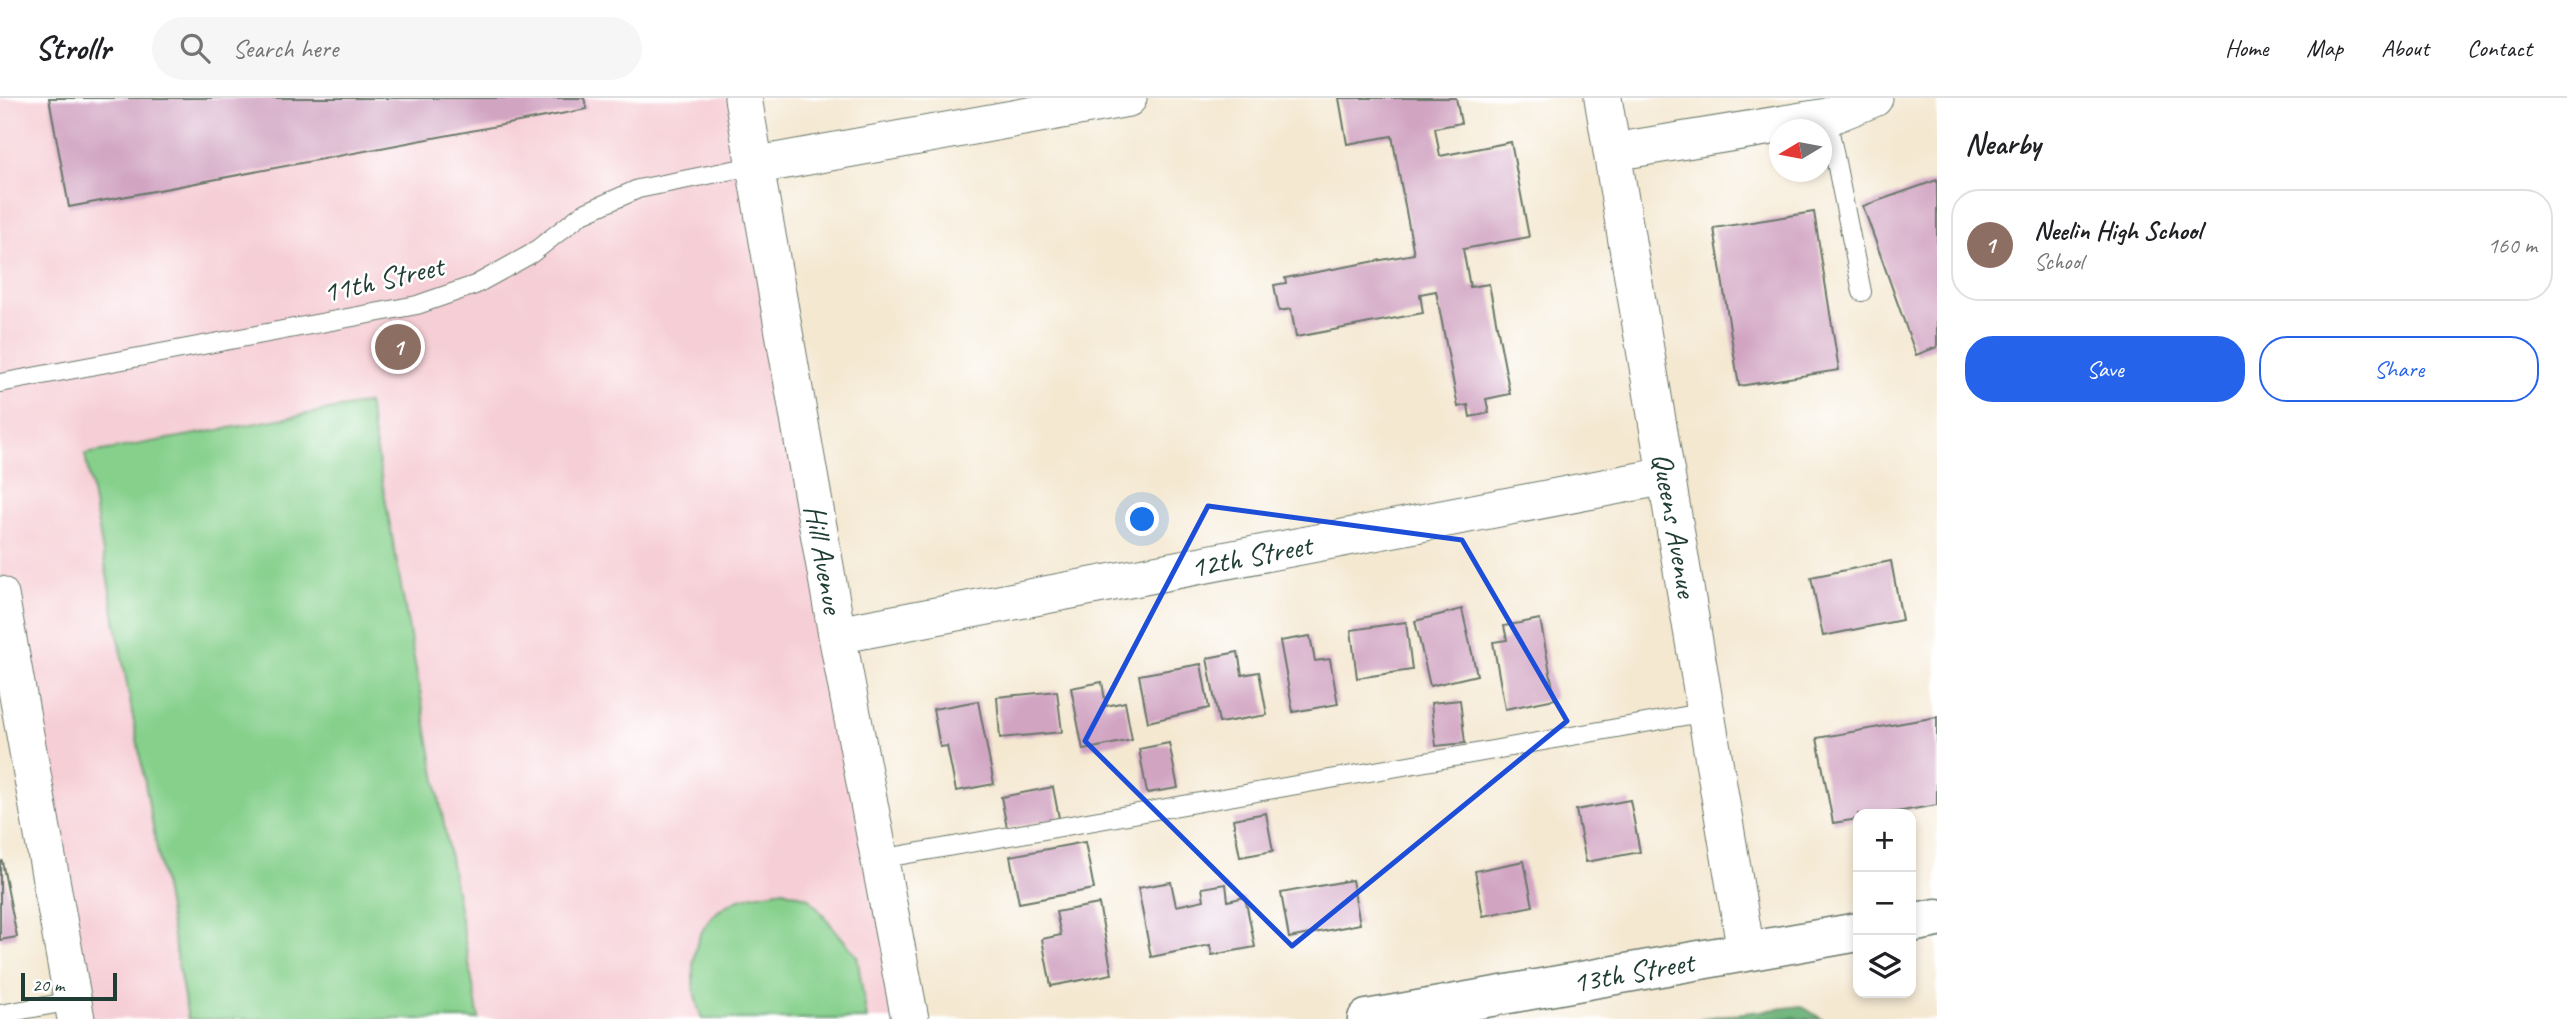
<!DOCTYPE html>
<meta charset="utf-8">
<style>
body{margin:0;font-family:Caveat,sans-serif;background:#f6f6f6;color:#202124}
.controls{position:absolute;right:21px;bottom:21px;display:grid;overflow:hidden;border-radius:14px;box-shadow:0 4px 10px #0003}
.controls button{width:63px;height:63px;display:grid;place-items:center;padding:0;border:0;border-bottom:2px solid #e0e0e0;background:#fff;color:#202124;font:35px sans-serif}
.compass{position:absolute;left:1769px;top:21px;width:63px;height:63px;border-radius:50%;background:#fff;box-shadow:0 4px 10px #0003;rotate:260deg}
.scale{position:absolute;left:21px;bottom:18px;width:96px;box-sizing:border-box;padding-left:7px;border:4px solid #1f3d34;border-top:0;font-size:19px;line-height:24px;white-space:nowrap;color:#1f3d34;-webkit-text-stroke:5px #fff;paint-order:stroke}
.you{position:absolute;left:1143px;top:422px;width:24px;height:24px;margin:-18px;border:5px solid #fff;border-radius:50%;background:#1a73e8;box-shadow:0 0 0 10px #1a73e833}
.badge{display:grid;place-items:center;width:46px;height:46px;border-radius:50%;background:#2563eb;color:#fff;font-size:23px;font-weight:700}
.pin{position:absolute;translate:-50% -50%;border:4px solid #fff;box-shadow:0 2px 7px #0006}
.list{margin:0;padding:0;list-style:none}
h2{display:flex;justify-content:space-between;align-items:center;height:91px;margin:0;padding:0 28px;font-size:30px}
h2 small{font-size:23px;font-weight:400;color:#757577}
.list li{display:grid;grid-template-columns:46px 1fr auto;gap:21px;align-items:center;box-sizing:border-box;height:112px;margin:0 14px 14px;padding:0 14px;border:2px solid #e0e0e0;border-radius:28px}
.list b{display:block;font-size:26px;white-space:nowrap}
.list p{margin:0;font-size:23px;white-space:nowrap;color:#757577}
.list em{font-size:23px;font-style:normal;color:#757577}
.actions{display:flex;gap:14px;padding:21px 28px}
.actions a{flex:1;padding:16px 0;border:2px solid #2563eb;border-radius:28px;text-align:center;font-size:24px;color:#2563eb}
.actions .main{background:#2563eb;color:#fff}
.icon{flex:none;width:38px;height:38px;fill:none;stroke:currentColor;stroke-width:2;stroke-linecap:round;stroke-linejoin:round}
.map{position:relative;flex:none;width:1937px;height:921px;overflow:hidden}
header{display:flex;align-items:center;gap:42px;box-sizing:border-box;height:98px;padding:0 35px;background:#fff;border-bottom:2px solid #e0e0e0}
header strong{font-size:33px}
nav{display:flex;gap:38px;margin-inline-start:auto;font-size:24px}
.search{width:490px;height:63px;background:#f6f6f6;display:flex;align-items:center;gap:18px;box-sizing:border-box;padding:0 24px;border-radius:38px;color:#757577;font-size:26px}
main{display:flex}
aside{flex:1;background:#fff}
.map>svg:first-child{display:block}
.built{fill:#f6cfd6}
.forest{fill:url(#forest-crowns);stroke:#467856;stroke-width:2}
.pitch{fill:#86d08c;stroke:#528660;stroke-width:2}
.building{fill:#d1a4c2}
.lines{fill:none;stroke-linecap:round;stroke-linejoin:round}
.lane-casing{stroke:#6a796b;stroke-width:20}
.street-casing{stroke:#6a796b;stroke-width:39}
.secondary-casing{stroke:#6a796b;stroke-width:41}
.lane{stroke:#fff;stroke-width:18}
.street{stroke:#fff;stroke-width:37}
.secondary{stroke:#fff;stroke-width:38}
.marked{fill:none;stroke:#1d4ed8;stroke-width:5;stroke-linejoin:round}
.labels{text-anchor:middle;stroke-width:5;stroke-linejoin:round;paint-order:stroke}
.street-label{font-size:30px;fill:#1f3d34;stroke:#fff}
</style>
<header>
<strong>Strollr</strong>
<div class="search"><svg class="icon" aria-label="search" viewBox="0 0 24 24"><circle cx="10" cy="10" r="6"/><path d="M15 15l6 6"/></svg>Search here</div>
<nav><a>Home</a><a>Map</a><a>About</a><a>Contact</a></nav>
</header>
<main>
<div class="map">
<svg width="1937" height="921" viewBox="0 0 1937 921">
<defs>
<pattern id="forest-crowns" width="20" height="18" patternUnits="userSpaceOnUse" patternTransform="scale(1.75)"><rect width="20" height="18" fill="#6cb278"/><path d="M2 6a3 3 0 1 1 6 0M12 15a3 3 0 1 1 6 0" fill="none" stroke="#589263"/></pattern>
</defs>
<rect width="100%" height="100%" fill="#fff"/>
<filter id="ink" filterUnits="userSpaceOnUse"><feTurbulence type="fractalNoise" baseFrequency=".0143" numOctaves="2"/><feDisplacementMap in="SourceGraphic" scale="14" xChannelSelector="R" yChannelSelector="G"/><feConvolveMatrix kernelMatrix="1 2 1 2 8 2 1 2 1" color-interpolation-filters="sRGB"/></filter>
<filter id="wash" filterUnits="userSpaceOnUse"><feTurbulence type="fractalNoise" baseFrequency=".00686" numOctaves="4" result="noise"/><feDisplacementMap in="SourceGraphic" scale="28" xChannelSelector="R" yChannelSelector="G"/><feGaussianBlur stdDeviation="1.57" result="paint"/><feColorMatrix in="noise" values="0 0 0 0 0 0 0 0 0 0 0 0 0 0 0 0 0 1.4 0 .05"/><feComposite in="paint" operator="in"/></filter>
<g filter="url(#wash)">
<rect width="100%" height="100%" fill="#f4e8d1"/>
<!-- built -->
<path class="built" d="M0,0h754l158,921h-836l-76,-424z"/>
<!-- forest -->
<path class="forest" d="M1801,908l21,13h-123l4,-1z"/>
<!-- pitch -->
<path class="pitch" d="M368,305l111,616h-291l-103,-565z
M783,792l26,8 48,58 10,63h-165c-16,-42 -14,-97 33,-118 14,-7 33,-8 48,-11z"/>
<g id="blocks">
<!-- building -->
<path class="building" d="M49,0h535l3,11 -518,98z
M1339,0h117l5,25 -26,5 5,28 71,-14 18,95 -66,12 7,38 19,-3 21,110 -24,5 3,14 -19,4 -2,-12 -10,2 -22,-116 -16,3 3,19 -127,24 -5,-28 -12,2 -5,-26 12,-2 -1,-5 129,-24 -22,-118 -45,8z
M1937,82v167l-21,8 -53,-149z
M1814,114l25,158 -100,16 -25,-158z
M1891,463l11,59 -79,16 -12,-59z
M1462,511l15,66 -47,11 -15,-65z
M1540,521l15,80 -50,10 -12,-67 14,-2 -3,-14z
M1406,524l6,48 -55,8 -6,-48z
M1310,538l5,25 15,-2 8,45 -45,8 -13,-71z
M1238,554l4,23 17,-3 8,43 -48,8 -12,-65z
M1201,566l8,44 -61,14 -9,-47z
M1102,584l4,24 19,-4 7,38 -49,10 -12,-62z
M1057,593l5,41 -62,6 -3,-41z
M1460,602l5,43 -29,3 -5,-43z
M978,603l16,83 -38,7 -9,-45 -7,1 -7,-38z
M1937,619v88l-52,9h-27v5l-25,4 -16,-85z
M1169,645l9,45 -31,5 -8,-44z
M1053,689l6,31 -52,10 -6,-31z
M1630,702l10,52 -54,10 -10,-52z
M1266,715l7,38 -33,6 -7,-38z
M1085,744l9,47 -75,14 -9,-47z
M2,763l15,76 -17,3v-78z
M1524,763l9,45 -50,10 -8,-45z
M1352,782l8,44 -71,14 -8,-45z
M1171,784l5,24 28,-6 -2,-12 24,-4 2,17 17,-4 10,50 -43,8 -2,-10 -59,12 -13,-69z
M1099,806l13,70 -61,12 -9,-47 19,-4 -5,-23z"/>
</g>
</g>
<g filter="url(#ink)">
<use href="#blocks" fill-opacity="0" stroke="#6a796b" stroke-width="2"/>
<g class="lines">
<!-- lane casing -->
<g class="lane-casing">
<path id="lane" d="M1827,19l35,175
M0,285l417,-78 58,-20 56,-31 51,-40 56,-25 115,-23
M880,761l827,-147
M0,916l73,-13"/>
</g>
<!-- street casing -->
<g class="street-casing">
<path id="street" d="M743,0l94,537 73,384
M1603,0l143,854
M1613,54l214,-35 47,-19
M753,68l375,-68
M0,497l76,424
M837,537l829,-159"/>
</g>
<!-- secondary casing -->
<g class="secondary-casing">
<path id="secondary" d="M1911,825l26,-5
M1367,921l491,-87"/>
</g>
<!-- lane -->
<use href="#lane" class="lane"/>
<!-- street -->
<use href="#street" class="street"/>
<!-- secondary -->
<use href="#secondary" class="secondary"/>
</g>
</g>
<!-- marked area -->
<path class="marked" d="M1208,408l254,34 105,181 -275,225 -207,-205z"/>
<g class="labels">
<!-- street labels -->
<g class="street-label">
<text transform="translate(383 181) rotate(-13)" y="10">11th Street</text>
<text transform="translate(1675 427) rotate(80)" y="10">Queens Avenue</text>
<text transform="translate(1251 458) rotate(-11)" y="10">12th Street</text>
<text transform="translate(824 461) rotate(80)" y="10">Hill Avenue</text>
<text transform="translate(1633 874) rotate(-10)" y="10">13th Street</text>
</g>
</g>
</svg>
<div class="controls">
<button>+</button>
<button>−</button>
<button><svg class="icon" aria-label="layers" viewBox="0 0 24 24"><path d="M12 4l9 5-9 5-9-5zM3 14l9 5 9-5"/></svg></button>
</div>
<svg class="compass" viewBox="-18 -18 36 36"><path d="M0-13l5 13h-10z" fill="#e53935"/><path d="M0 13l5-13h-10z" fill="#757577"/></svg>
<div class="scale">20 m</div>
<div class="you"></div>
<div class="pin badge" style="left:398px;top:249px;background:#8d6e63">1</div>
</div>
<aside>
<h2>Nearby<small></small></h2>
<ul class="list">
<li><span class="badge" style="background:#8d6e63">1</span><div><b>Neelin High School</b><p>School</p></div><em>160 m</em></li>
</ul>
<div class="actions"><a class="main">Save</a><a>Share</a></div>
</aside>
</main>
